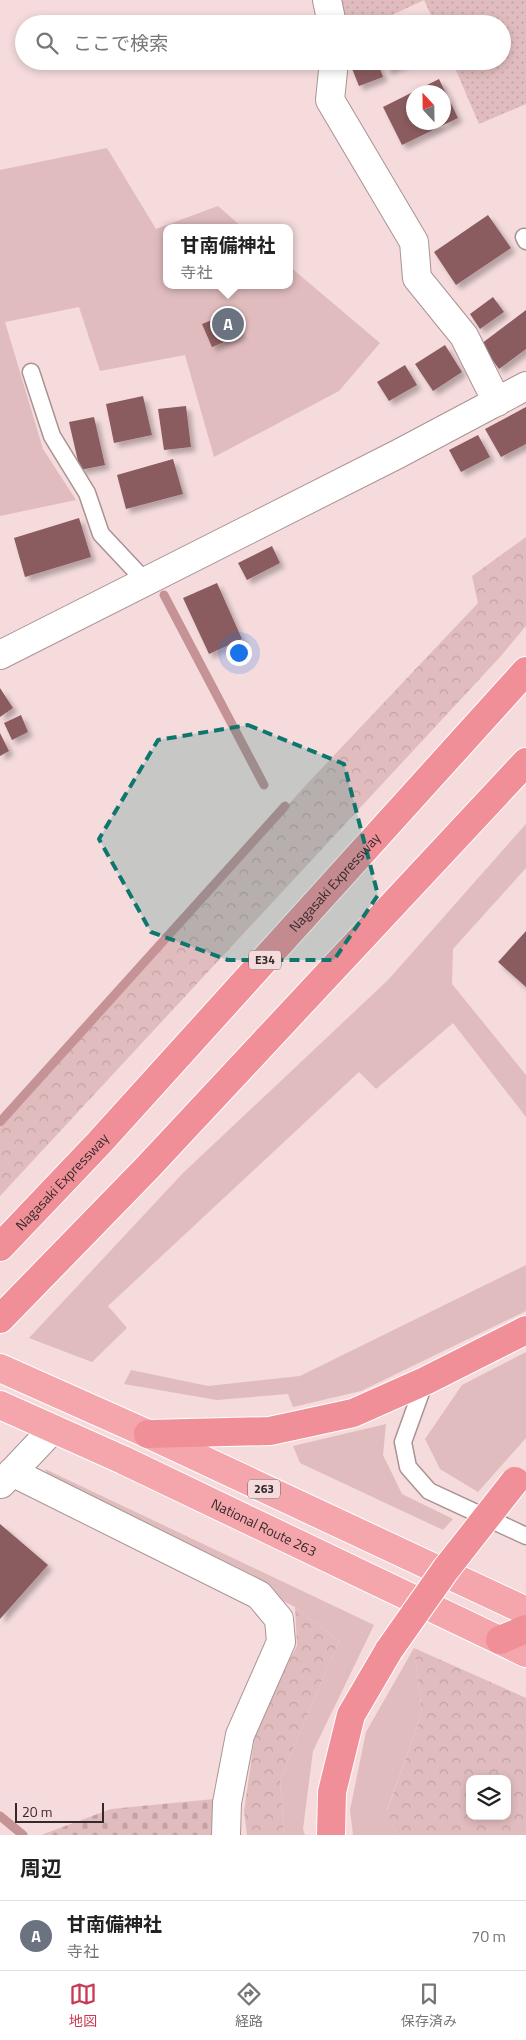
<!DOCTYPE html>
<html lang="ja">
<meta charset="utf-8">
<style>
body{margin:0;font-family:"Titillium Web","Noto Sans JP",sans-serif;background:#f2f2f2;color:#222}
.controls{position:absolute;right:15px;bottom:15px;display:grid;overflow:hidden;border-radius:10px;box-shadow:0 2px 8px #0003}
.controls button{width:45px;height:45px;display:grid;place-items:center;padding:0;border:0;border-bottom:1px solid #e0e0e0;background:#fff;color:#222;font:25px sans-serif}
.compass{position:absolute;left:406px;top:85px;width:45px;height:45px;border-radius:50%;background:#fff;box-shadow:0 2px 8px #0003;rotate:338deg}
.scale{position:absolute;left:15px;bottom:12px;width:89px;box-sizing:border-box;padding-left:5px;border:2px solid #342a2b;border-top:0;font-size:14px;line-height:18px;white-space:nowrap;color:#342a2b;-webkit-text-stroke:4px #f5dbdc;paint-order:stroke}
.you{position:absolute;left:238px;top:652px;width:18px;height:18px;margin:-12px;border:4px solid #fff;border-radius:50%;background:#1a73e8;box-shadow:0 0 0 8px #1a73e833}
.badge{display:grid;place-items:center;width:32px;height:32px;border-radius:50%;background:#c93954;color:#fff;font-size:16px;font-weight:700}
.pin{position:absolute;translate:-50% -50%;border:2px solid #fff;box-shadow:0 1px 5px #0006}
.popup{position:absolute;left:163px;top:224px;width:130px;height:65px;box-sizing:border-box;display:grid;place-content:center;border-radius:10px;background:#fff;filter:drop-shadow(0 1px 4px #0005);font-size:16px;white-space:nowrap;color:#767676}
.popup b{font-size:19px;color:#222}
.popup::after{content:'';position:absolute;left:50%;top:100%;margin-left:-10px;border:10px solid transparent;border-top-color:#fff}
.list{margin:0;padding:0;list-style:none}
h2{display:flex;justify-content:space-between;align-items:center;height:65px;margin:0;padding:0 20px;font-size:21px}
h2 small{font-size:16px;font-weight:400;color:#767676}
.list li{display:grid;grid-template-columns:32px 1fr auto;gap:15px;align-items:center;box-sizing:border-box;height:70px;padding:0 20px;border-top:1px solid #e0e0e0}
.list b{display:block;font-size:19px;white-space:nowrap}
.list p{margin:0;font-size:16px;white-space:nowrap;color:#767676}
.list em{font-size:16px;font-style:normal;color:#767676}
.icon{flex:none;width:28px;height:28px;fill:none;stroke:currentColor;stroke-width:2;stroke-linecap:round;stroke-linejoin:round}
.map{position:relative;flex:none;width:526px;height:1835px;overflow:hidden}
.search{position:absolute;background:#fff;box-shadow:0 2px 8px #0003;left:15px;right:15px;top:15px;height:55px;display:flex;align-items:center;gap:12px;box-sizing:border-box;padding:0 18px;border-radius:28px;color:#767676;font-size:19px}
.sheet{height:135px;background:#fff}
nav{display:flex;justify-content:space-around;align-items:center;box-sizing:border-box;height:70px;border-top:1px solid #e0e0e0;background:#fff;font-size:14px;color:#767676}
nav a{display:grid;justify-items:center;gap:2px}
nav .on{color:#c93954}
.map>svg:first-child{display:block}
.grass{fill:#e1bcbe}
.forest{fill:url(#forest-crowns);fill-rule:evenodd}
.cemetery{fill:url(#cemetery-stones)}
.garden{fill:url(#garden-dots)}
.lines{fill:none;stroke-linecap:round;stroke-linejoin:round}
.stream{stroke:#c59295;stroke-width:9}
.building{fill:#8a5b5e;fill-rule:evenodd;filter:url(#shadow)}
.service-casing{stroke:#aa9293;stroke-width:19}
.minor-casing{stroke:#aa9293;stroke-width:30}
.trunk-casing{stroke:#fff;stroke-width:30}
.motorway-casing{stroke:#fff;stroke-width:30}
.service{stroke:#fff;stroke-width:16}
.minor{stroke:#fff;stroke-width:28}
.trunk{stroke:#f4a6ac;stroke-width:28}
.motorway{stroke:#f18f98;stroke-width:28}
.motorway-bridge-casing{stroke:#fff;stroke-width:30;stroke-linecap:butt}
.motorway-bridge{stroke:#f18f98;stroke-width:28}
.marked{fill:#0f766e;fill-opacity:0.2;stroke:#0f766e;stroke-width:4;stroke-dasharray:10 6;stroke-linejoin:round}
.labels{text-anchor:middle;stroke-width:5;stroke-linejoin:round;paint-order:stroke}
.shield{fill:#f5dbdc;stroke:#6e5f60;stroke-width:1}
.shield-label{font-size:12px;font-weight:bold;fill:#342a2b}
.street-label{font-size:14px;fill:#342a2b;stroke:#f5dbdc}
</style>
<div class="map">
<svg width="526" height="1835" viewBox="0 0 526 1835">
<defs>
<pattern id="forest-crowns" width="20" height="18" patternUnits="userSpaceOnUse" patternTransform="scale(1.25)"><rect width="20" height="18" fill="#e1bcbe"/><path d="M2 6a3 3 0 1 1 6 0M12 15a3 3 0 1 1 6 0" fill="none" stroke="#c2a2a3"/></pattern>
<pattern id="cemetery-stones" width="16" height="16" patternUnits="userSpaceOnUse" patternTransform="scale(1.25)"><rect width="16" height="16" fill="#e1bcbe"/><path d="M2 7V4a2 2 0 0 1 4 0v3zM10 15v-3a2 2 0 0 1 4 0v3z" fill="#c2a2a3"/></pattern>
<pattern id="garden-dots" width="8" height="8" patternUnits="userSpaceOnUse" patternTransform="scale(1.25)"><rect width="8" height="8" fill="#e1bcbe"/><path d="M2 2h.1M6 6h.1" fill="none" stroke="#c2a2a3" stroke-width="1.8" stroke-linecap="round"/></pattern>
<filter id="shadow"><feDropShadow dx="4.5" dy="4.5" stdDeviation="2.5" flood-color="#0004"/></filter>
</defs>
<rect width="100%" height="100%" fill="#f5dbdc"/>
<!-- grass -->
<path class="grass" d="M107,148l49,81 62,-23 25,22h-76v57h122v-19l91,77 -41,48 -125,66 -29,-102 -85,16 -21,-64 -74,15 38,127 33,51 -76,16v-346z
M526,824v44l-73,81 -1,35 74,91v42l-73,-94 -77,66 -17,-17 -251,234 19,22 -35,34 -63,-24 154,-165 205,-193z
M526,1265v46l-165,80 -68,16 -5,-13 -71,6 -93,-16 7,-14 77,16 92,-10z
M526,1352v86l-48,54 -38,-23 -15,-30 37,-54z
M386,1424l-3,31 19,39 51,25 -10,11 -143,-67 -7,-17z
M45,1469l329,156 -61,126 -10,78 2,6h-21l-4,-56 59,-138 -44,-34 -245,-124z
M414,1648l8,65 -35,97 10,25h-44l-3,-25 16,-78z"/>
<!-- forest -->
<path class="forest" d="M526,537v89l-26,31 -500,539v-68l306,-343 172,-182 -6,-27z
M295,1607l44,34 -59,138 4,56h-37l-3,-24 13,-90 40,-75z
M414,1648l112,50v137h-129l-10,-24 35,-98zM470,1779h37v37h-37z"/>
<!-- cemetery -->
<path class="cemetery" d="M214,1799l-3,36h-170l70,-26z"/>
<!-- garden -->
<path class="garden" d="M341,0h83l-51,24h-27z
M424,0h102v104l-47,20 -27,-63h50v-37h-67z"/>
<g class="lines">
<!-- stream -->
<path class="stream" d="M164,595l100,190
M0,1122l285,-316
M0,1816l23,19"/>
</g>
<!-- building -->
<path class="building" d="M349,61h28l6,16 -24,9z
M384,61h25l-22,9z
M439,79l19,39 -56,27 -19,-38zM414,92h30v30h-30z
M488,215l23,33 -55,37 -22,-33z
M493,297l11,15 -24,17 -10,-15z
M526,310v39l-27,20 -18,-25z
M232,312l9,23 -29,12 -10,-23z
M445,345l17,27 -29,19 -18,-27z
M405,365l12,20 -28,16 -12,-19z
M143,396l9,39 -38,8 -8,-39z
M186,406l5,41 -27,3 -6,-41z
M526,407v37l-25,13 -16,-28z
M94,417l11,48 -25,5 -11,-48z
M478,435l12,22 -29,15 -12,-22z
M173,459l10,35 -57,15 -9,-34z
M79,518l12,39 -66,20 -11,-39z
M272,546l8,17 -33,17 -9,-17z
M217,583l25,56 -33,15 -26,-56z
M0,688l13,20 -13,9z
M21,715l7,17 -16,8 -8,-17z
M0,733l9,18 -9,5z
M526,931v56l-28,-25z
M0,1524l48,41 -48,54z"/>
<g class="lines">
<!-- service casing -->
<g class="service-casing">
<path id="service" d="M524,237l2,4
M31,372l21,64 35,57 14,41 45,48
M425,1381l-22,61 5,25 21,24 97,45"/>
</g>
<!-- minor casing -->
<g class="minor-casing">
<path id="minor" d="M327,0l5,24
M334,61l-4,39 84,142 3,36 47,58 33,66
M0,655l398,-201 128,-68
M12,1472l247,123 20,24 2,23 -41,93 -13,68 -1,32
M1,1484l52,-55"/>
</g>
<!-- trunk casing -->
<g class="trunk-casing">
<g id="trunk">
<path d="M0,1368l148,66 378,177"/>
<path id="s1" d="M0,1405l123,55 403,193"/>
</g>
</g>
<!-- motorway casing -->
<g class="motorway-casing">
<g id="motorway">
<path id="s2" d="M0,1247l99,-104 427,-472"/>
<path d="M0,1319l147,-151 379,-406"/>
<path d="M148,1434l122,-3 83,-18 72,-32 101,-51"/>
<path d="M500,1640l26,-11"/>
<path d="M331,1835l1,-43 19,-77 38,-65"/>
</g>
</g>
<!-- service -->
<use href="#service" class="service"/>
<!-- minor -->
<use href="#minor" class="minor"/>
<!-- trunk -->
<use href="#trunk" class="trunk"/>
<!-- motorway -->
<use href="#motorway" class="motorway"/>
<!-- motorway-bridge casing -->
<g class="motorway-bridge-casing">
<path id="motorway-bridge" d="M389,1650l57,-81 69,-88"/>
</g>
<!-- motorway-bridge -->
<use href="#motorway-bridge" class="motorway-bridge"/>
</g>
<!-- marked area -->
<path class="marked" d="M248,725l96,39 34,131 -44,65h-106l-77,-28 -52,-93 59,-99z"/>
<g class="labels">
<!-- shield labels -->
<g class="shield">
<rect x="249" y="950.5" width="32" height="19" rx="4"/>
<rect x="248" y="1479.5" width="32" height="19" rx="4"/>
</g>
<g class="shield-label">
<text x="265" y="964">E34</text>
<text x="264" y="1493">263</text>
</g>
<!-- street labels -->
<g class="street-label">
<text dy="5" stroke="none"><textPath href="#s2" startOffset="495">Nagasaki Expressway</textPath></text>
<text dy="5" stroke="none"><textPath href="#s2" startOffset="90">Nagasaki Expressway</textPath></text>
<text dy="5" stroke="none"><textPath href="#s1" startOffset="291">National Route 263</textPath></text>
</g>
</g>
</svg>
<div class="controls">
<button><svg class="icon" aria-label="layers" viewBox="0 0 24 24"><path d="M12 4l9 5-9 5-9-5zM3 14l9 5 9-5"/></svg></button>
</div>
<svg class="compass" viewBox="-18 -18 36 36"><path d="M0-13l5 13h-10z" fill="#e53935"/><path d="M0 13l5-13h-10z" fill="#767676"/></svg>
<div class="scale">20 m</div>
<div class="you"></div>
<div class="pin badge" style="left:228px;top:324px;background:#6b7280">A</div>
<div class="popup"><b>甘南備神社</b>寺社</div>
<div class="search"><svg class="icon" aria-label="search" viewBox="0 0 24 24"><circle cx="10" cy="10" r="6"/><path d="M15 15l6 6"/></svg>ここで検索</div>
</div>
<section class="sheet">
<h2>周辺<small></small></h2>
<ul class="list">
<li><span class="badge" style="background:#6b7280">A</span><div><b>甘南備神社</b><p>寺社</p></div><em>70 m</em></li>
</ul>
</section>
<nav>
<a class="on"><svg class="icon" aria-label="map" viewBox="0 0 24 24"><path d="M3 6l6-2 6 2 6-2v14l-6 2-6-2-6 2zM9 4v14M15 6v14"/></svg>地図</a>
<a><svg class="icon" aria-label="directions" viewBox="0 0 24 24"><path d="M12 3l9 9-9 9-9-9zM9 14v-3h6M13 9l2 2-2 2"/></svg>経路</a>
<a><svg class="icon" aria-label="saved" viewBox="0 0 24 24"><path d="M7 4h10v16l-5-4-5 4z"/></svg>保存済み</a>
</nav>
